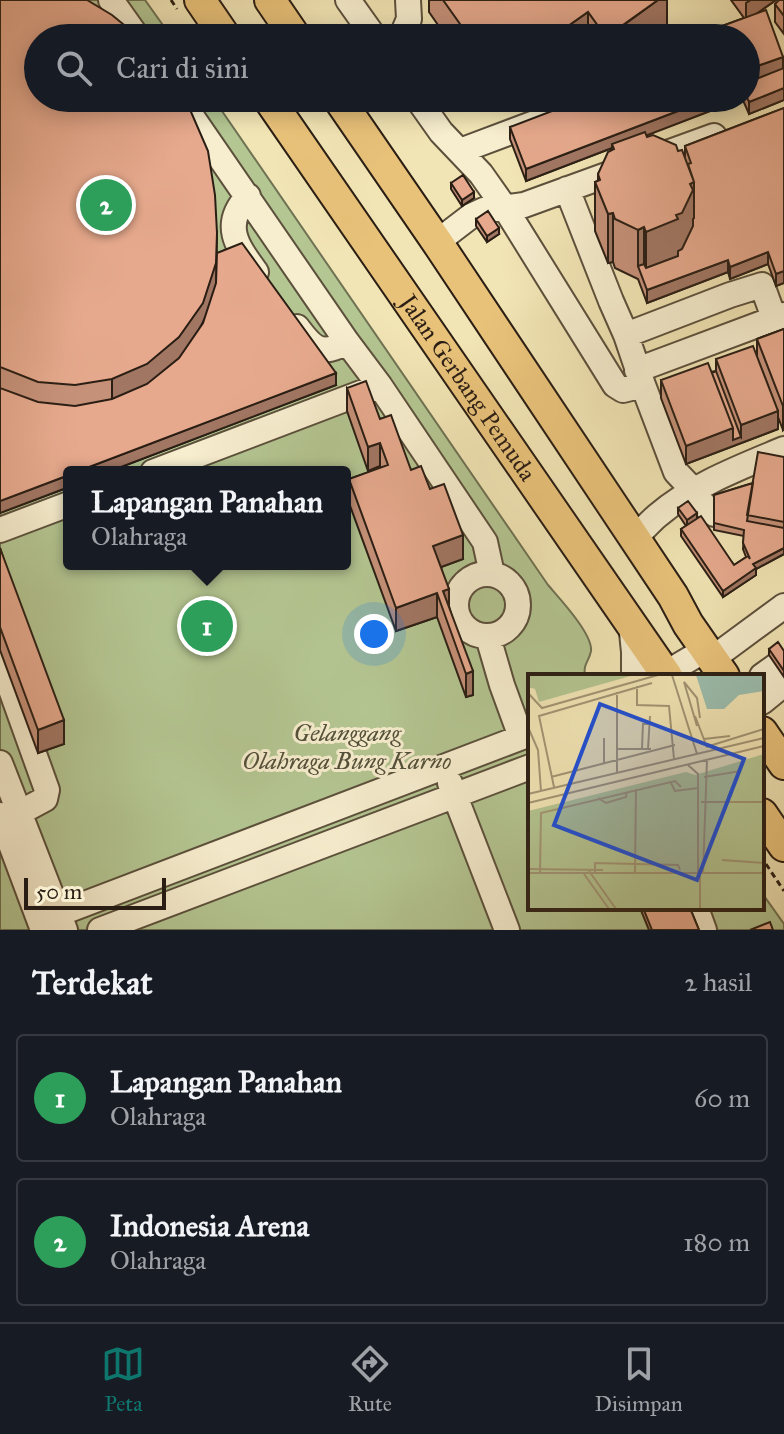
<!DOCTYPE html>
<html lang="id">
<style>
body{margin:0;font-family:"IM FELL Great Primer",serif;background:#20242c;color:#f1f3f6}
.scale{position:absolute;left:24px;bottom:20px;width:142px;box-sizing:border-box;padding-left:8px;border:4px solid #2a1e14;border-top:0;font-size:22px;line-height:28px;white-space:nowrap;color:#2a1e14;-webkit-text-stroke:6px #f7eecf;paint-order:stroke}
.you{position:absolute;left:374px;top:634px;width:28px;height:28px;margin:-20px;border:6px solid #fff;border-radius:50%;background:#1a73e8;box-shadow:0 0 0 12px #1a73e833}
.badge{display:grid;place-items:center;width:52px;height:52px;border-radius:50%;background:#0f766e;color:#fff;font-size:26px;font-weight:700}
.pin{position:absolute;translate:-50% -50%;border:4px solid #fff;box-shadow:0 2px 8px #0006}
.popup{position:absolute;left:63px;top:466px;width:288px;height:104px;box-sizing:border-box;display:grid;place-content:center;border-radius:8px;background:#171b24;filter:drop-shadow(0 2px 6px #0005);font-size:26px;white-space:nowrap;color:#9ea1a6}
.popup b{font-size:30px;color:#f1f3f6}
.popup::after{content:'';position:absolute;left:50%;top:100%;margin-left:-16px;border:16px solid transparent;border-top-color:#171b24}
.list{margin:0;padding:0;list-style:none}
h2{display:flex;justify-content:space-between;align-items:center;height:104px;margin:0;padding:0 32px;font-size:34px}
h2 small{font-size:26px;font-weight:400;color:#9ea1a6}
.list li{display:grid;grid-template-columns:52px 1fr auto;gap:24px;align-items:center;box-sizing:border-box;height:128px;margin:0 16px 16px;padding:0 16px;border:2px solid #363941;border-radius:8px}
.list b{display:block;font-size:30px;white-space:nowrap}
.list p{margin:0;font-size:26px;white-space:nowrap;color:#9ea1a6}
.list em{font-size:26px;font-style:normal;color:#9ea1a6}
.icon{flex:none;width:44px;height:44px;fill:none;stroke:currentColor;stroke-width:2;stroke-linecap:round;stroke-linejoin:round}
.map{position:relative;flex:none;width:784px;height:930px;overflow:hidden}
.search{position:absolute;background:#171b24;box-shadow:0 4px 20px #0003;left:24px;right:24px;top:24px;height:88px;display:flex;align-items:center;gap:20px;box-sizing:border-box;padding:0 28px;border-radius:44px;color:#9ea1a6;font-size:30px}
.sheet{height:392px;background:#171b24}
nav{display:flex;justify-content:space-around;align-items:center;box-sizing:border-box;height:112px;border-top:2px solid #363941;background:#171b24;font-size:22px;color:#9ea1a6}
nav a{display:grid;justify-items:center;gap:4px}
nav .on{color:#0f766e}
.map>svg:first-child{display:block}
.green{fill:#b4c692;stroke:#6f7253;stroke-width:2;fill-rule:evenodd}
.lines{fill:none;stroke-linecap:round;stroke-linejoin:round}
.minor-casing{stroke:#5c503c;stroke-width:28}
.major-casing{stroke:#2a1e14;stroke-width:34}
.path{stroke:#2a1e14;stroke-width:3;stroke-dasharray:6 4;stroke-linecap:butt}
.minor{stroke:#f7eecf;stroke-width:24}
.major{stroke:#e9c27a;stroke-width:30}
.wall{fill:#c69179;stroke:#2a1e14;stroke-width:2}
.shaded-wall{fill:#a17663;stroke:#2a1e14;stroke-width:2}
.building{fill:#e6a98d;stroke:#2a1e14;stroke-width:2}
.labels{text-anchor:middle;stroke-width:6;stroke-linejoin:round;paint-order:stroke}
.street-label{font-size:24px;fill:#2a1e14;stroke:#f7eecf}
.park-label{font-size:24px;font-style:italic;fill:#53503a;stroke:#f7eecf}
.inset-road{fill:none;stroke:#a29575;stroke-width:2}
.view{fill:#1d4ed8;fill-opacity:0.15;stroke:#1d4ed8;stroke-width:4}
.inset-edge{fill:none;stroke:#2a1e14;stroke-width:4}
</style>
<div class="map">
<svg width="784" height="930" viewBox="0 0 784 930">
<rect width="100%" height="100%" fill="#f2e5b5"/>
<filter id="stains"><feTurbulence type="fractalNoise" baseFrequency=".0025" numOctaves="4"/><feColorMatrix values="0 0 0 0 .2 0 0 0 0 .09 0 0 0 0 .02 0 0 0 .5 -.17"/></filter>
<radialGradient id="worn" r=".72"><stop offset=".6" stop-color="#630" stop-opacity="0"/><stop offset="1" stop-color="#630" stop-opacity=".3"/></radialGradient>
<!-- green -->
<path class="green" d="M0,0h145l27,38h-134v60h175l335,487c11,13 45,49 43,66 -2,11 -8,12 -6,25h-55v232h232v-15l22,31v6h-784zM69,472h276v92h-276z"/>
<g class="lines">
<!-- minor casing -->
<g class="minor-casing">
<path id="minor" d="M111,0l27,38
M348,0l27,38
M401,38l8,-19 -1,-19
M179,98l168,244 33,44 105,156 7,32
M417,98l24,34 40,42 24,34 110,177 8,5 20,-5 33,87 18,19 8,12 12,11
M460,151l141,-53
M567,189l44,112 15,34 17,50
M248,196c-27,29 -11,50 8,76
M437,242l34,-26 13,-6 40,-5 190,-69
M297,327c17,23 24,29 50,15
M626,335l104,-40 32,-10 12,33
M637,370l147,-55
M153,472l221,-84
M0,530l69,-26
M634,538c8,-7 15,-15 23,-22 36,-31 84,-49 127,-67
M456 605a31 31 0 1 1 62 0a31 31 0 1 1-62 0Z
M631,623l3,29v24
M488,637l14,48 19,52
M0,659l47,131 -2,9 -26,14
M712,659l72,-53
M666,673l39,-23
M762,676l14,-10
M762,702l22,-18
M0,763l65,167
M450,783l57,147
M0,815l43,115
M696,908l8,22
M40,921l490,-187
M100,930l430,-163"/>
</g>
<!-- major casing -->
<g class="major-casing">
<g id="major">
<path d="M200,0l26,38"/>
<path d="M270,0l26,38"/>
<path id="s1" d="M268,98l399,578"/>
<path d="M338,98l99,144 236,354 15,28 36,52"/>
<path d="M762,732l22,32"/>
<path d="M762,814l22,32"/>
</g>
</g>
<!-- path -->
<path class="path" d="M171,0l6,9
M238,98l5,7
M766,864l18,27"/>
<!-- minor -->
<use href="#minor" class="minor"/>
<!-- major -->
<use href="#major" class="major"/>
</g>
<!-- wall -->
<path class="wall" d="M0,0l217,253 119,132 -228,87h-39v15l-69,26z
M429,0h238v26l-17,12h-203l-18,-26z
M731,0h45l-18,13 25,56 1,-1v32l-35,14 -7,-16h4v-60h-24v-12l22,-8z
M784,0v34l-9,-12v-18z
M731,98v5l-85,32 1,2 31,14 7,5v-10l99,-38v175l-8,3 -8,-22 -38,15 -2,-7 -81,31 -9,-24 -23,-11 -2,-6 -5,1 -13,-32v-49l3,-1v-7l14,-26 -86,33 -16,-42v-12z
M451,183l23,15 -12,8 -11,-17z
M476,219l23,15 -12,8 -11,-16z
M784,329v100l-1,1 -5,-13v12l-92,35 -25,-66v-18l55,-9v-12l41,-3v-17z
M347,388l33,31 31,51 19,19 33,70 -22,8 8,39 24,89 -7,2 -29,-80 -41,14 -47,-128v-24l32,-11 -1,-2 -12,5 -21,-60z
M784,457v97l-28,15v6l-33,22 -42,-61v-7l5,-3 -8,-12v-6l19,11 37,46 12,-8 -3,-8 1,-13 -30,-6v-35l39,-12z
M0,548l64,196 -26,9 -38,-103z
M769,649l15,2v26l-15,-22z
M640,908h50l9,22h-50z"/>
<!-- shaded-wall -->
<path class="shaded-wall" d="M658,0h9v26l-17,12h-44z
M751,0h25l-30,21v-18z
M588,12v26h-37z
M783,57v18l-37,14v-19z
M784,88v12l-35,14v-12z
M712,98h19v5l-117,45 -2,-4v4l-86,33v-12z
M694,182v49l-12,31 -36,18v-48l30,-17 14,-31z
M474,192v6l-12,8v-6z
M613,213v49l-5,1v-49z
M644,227v49l-6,-10v-36z
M499,228v6l-12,8v-6z
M217,233l-1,63 -37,74 -67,42v-33z
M768,252v12l-38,15v-12z
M728,260v12l-81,31v-13z
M784,271v12l-8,3v-12z
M336,373v12l-228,87h-32z
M783,406h1v23l-1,1z
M778,411v18l-92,35v-18l47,-18 8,9v-12z
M380,443v23l-12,5v-24z
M69,475v12l-69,26v-12z
M697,513v6l-10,7v-6z
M463,535v24l-30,11v-24z
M784,548v6l-28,15v6l-33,22v-6l30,-27z
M449,589v23l-6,-21z
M437,593v24l-41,14v-23z
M473,671v24l-7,2v-23z
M64,720v24l-26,9v-23z"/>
<!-- building -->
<path class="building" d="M0,0h87l25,15 28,23h-102v60h147l23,53 7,44 2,38 -1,30 -13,40 -24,34 -32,27 -35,15 -37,6 -37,-3 -38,-15z
M443,0h215l-52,37 -18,-25 -37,26h-81z
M779,0h5v16l-9,-12z
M766,10l17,47 -37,13v-32h-20l-4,-12z
M784,68v20l-35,14 -3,-7v-12z
M586,98h126l-186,71 -16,-42z
M784,108v163l-8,3 -8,-22 -38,15 -2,-7 -81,30 -9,-24 6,-2 2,4 32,-12v-5l4,-2 11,-23v-7l1,-1v-36l-6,-18 3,-1 -6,-17z
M645,132l2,5 6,-2 23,10 2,6 4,-1 12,32 -4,2 3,6 -11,23 -6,2 2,4 -32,13 -2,-5 -6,3 -23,-11 -2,-6 -5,1 -13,-32 5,-2 -2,-6 10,-22 6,-3 -2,-5z
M463,175l11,17 -12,8 -11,-17z
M488,211l11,17 -12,8 -11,-17z
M242,243l94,130 -260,99h-7v3l-69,26v-113l38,14 37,4 37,-7 35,-15 32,-26 24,-35 13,-40 1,-30z
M784,329v77h-1l-26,-67z
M753,346l25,65 -37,14 -25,-66z
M708,363l25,65 -47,18 -25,-66z
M716,371l25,66 -8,3v-12l-21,-55z
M366,381l14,38 11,-4 20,55 10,-4 9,23 14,-5 19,51 -30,11 16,43 -6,2 30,80 -7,3 -29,-81 -41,15 -47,-129 39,-14 -8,-22 -12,4 -21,-59z
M758,452l26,5v65l-37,-7z
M753,483l-6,38 37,7v20l-31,16 3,4 -33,23 -42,-62 20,-13 33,49 14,-9 2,3 -7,-16 1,-13 -30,-7v-28z
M688,501l9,12 -10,7 -9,-12z
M0,548l64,172 -26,10 -38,-103z
M778,642l6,9v20l-15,-22z
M643,908h47l9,22h-47z
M770,922l3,8h-23z"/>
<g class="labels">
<!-- street labels -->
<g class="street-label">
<text dy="8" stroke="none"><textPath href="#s1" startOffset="352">Jalan Gerbang Pemuda</textPath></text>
</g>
<!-- park labels -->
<g class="park-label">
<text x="347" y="741">Gelanggang<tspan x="347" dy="28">Olahraga Bung Karno</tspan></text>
</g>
</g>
<!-- overview -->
<g transform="translate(528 674)">
<rect width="236" height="236" fill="#f2e5b5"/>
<path d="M0,1h106l-95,27 -4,-13 -7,-2zM236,80v155h-236v-98l158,-39 9,3z" fill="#b4c692"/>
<path d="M168,1h68v16l-25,4 -15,14h-17z" fill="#9bbfb0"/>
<path class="inset-road" d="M144,1l25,79M109,12v19l32,1 5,53M0,19l14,15 116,-33M167,42l10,26M169,52l-13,-44 13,16 3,20M0,53l10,23 3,41M176,65l26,-3M178,73l58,-18M114,74l1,-24h5M88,75h35M120,75l2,-33M76,89v-25M160,91l10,9v100M89,98v-80M23,103l124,-32M176,103l37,-6M143,109l4,8 23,-3M26,113l-15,-71 113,-33M0,120l236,-56M70,124l8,5 20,-6 1,-5M173,128h63M0,129l236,-57M194,186l42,3M0,195l75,1M61,197l27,38M12,198l1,-59 134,-32 6,6M67,198v-9l83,2 2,5M0,199h236M107,199l1,-84M56,200l25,35M172,200v35M175,200l4,-114"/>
<path class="view" d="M72,30l144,55 -47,121 -143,-55z"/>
<rect width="236" height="236" class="inset-edge"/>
</g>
<rect width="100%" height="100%" filter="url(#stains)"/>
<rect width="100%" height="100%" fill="url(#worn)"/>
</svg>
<div class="scale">50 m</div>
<div class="you"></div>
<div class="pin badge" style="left:207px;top:626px;background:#2e9e5b">1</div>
<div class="popup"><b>Lapangan Panahan</b>Olahraga</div>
<div class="pin badge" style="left:106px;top:205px;background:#2e9e5b">2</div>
<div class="search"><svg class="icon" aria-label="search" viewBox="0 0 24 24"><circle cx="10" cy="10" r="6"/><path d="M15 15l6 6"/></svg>Cari di sini</div>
</div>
<section class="sheet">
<h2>Terdekat<small>2 hasil</small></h2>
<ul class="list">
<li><span class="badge" style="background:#2e9e5b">1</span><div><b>Lapangan Panahan</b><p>Olahraga</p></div><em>60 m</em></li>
<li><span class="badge" style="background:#2e9e5b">2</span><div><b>Indonesia Arena</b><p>Olahraga</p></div><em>180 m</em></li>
</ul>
</section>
<nav>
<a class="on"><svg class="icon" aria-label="map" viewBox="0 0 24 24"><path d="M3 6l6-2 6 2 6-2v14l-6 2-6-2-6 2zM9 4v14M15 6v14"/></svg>Peta</a>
<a><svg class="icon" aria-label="directions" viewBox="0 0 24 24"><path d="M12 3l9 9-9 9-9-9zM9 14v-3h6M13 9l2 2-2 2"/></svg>Rute</a>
<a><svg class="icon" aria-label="saved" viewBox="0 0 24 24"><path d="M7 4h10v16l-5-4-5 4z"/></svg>Disimpan</a>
</nav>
